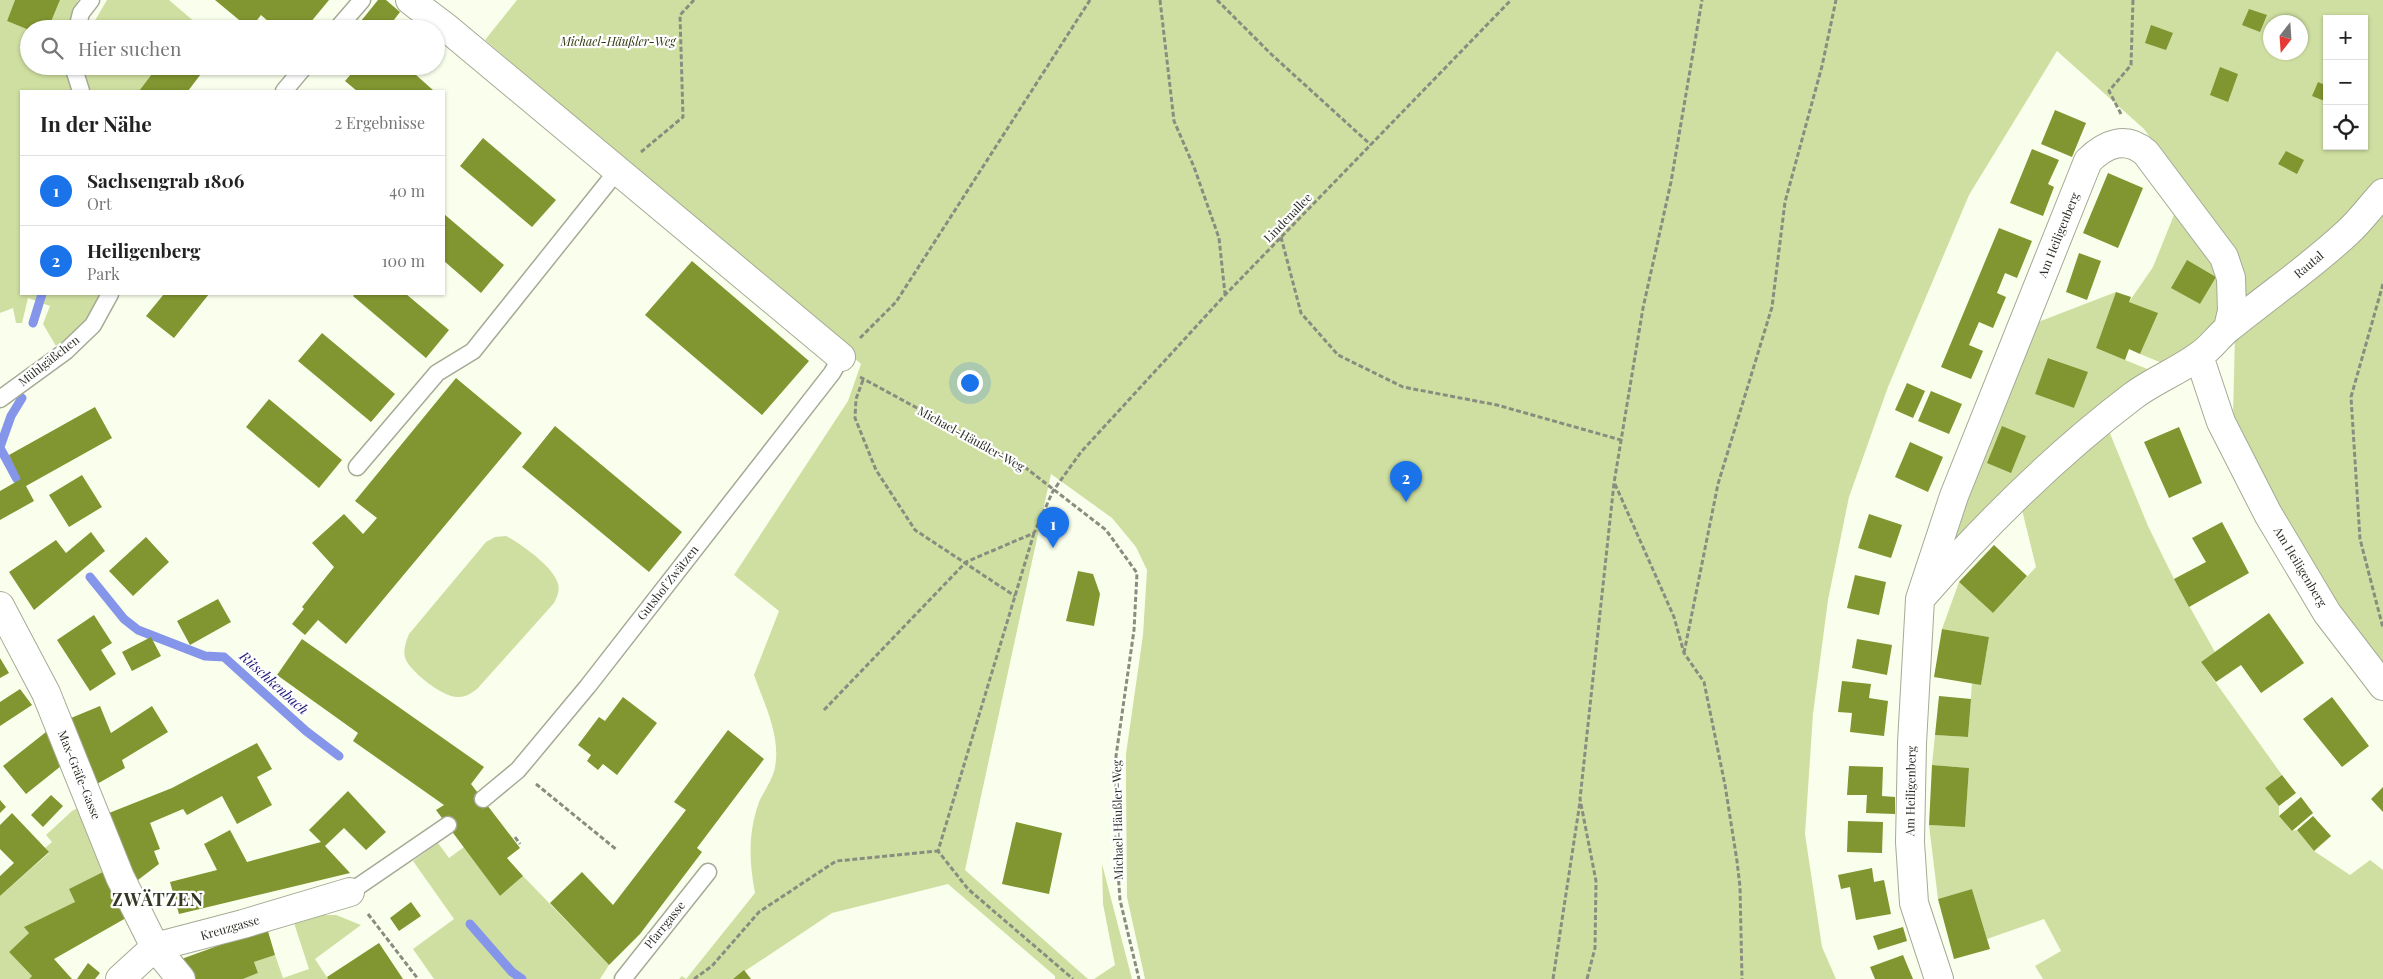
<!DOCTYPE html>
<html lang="de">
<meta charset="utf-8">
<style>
body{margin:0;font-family:"Playfair Display",serif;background:#f2f2f2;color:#222}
.controls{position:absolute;right:15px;top:15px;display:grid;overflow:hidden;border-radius:0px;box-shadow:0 1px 4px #0004}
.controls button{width:45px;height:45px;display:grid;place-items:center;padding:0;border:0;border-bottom:1px solid #e0e0e0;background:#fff;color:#222;font:25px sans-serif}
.compass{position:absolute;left:2263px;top:15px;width:45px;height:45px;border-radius:50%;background:#fff;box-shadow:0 1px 4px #0004;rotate:197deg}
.you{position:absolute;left:969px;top:382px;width:18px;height:18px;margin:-12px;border:4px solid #fff;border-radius:50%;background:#1a73e8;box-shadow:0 0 0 8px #1a73e833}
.badge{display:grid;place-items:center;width:32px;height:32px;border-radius:50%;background:#1a73e8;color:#fff;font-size:16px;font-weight:700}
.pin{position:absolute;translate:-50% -41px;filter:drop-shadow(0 1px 2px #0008)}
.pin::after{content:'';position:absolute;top:26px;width:18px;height:15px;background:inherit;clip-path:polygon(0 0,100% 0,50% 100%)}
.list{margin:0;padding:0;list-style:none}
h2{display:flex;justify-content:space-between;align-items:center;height:65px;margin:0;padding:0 20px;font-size:21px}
h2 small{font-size:16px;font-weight:400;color:#767676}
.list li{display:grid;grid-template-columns:32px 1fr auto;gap:15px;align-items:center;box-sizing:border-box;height:70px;padding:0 20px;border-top:1px solid #e0e0e0}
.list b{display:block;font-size:19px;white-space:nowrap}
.list p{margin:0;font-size:16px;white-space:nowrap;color:#767676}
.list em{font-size:16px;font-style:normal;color:#767676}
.icon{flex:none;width:28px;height:28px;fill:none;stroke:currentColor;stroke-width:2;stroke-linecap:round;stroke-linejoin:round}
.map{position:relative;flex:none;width:2383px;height:979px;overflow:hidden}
.search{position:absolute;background:#fff;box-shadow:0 1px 4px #0004;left:20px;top:20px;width:425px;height:55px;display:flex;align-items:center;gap:12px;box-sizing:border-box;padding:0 18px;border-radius:28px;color:#767676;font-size:19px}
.panel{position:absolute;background:#fff;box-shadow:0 1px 4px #0004;left:20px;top:90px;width:425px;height:205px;border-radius:0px}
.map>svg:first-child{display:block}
.green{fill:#cfdfa1;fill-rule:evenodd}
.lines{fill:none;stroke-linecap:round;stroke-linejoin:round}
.stream{stroke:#8495ea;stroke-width:9}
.building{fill:#819530}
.lane-casing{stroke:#a4aa95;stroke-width:19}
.street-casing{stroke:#a4aa95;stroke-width:30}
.path{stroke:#898d80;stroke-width:3;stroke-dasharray:5 2.5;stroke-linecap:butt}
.lane{stroke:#fff;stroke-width:16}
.street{stroke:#fff;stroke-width:28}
.labels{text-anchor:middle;stroke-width:4.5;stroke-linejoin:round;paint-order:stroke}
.park-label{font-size:12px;font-style:italic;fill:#2f380e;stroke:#fff}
.street-label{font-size:12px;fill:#2c2e26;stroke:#fff}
.water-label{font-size:14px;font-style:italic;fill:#1f1a7c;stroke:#fff}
.district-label{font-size:18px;font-weight:bold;letter-spacing:1px;fill:#333826;stroke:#fff}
</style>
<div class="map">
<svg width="2383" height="979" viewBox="0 0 2383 979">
<rect width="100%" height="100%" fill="#f9ffec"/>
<!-- green -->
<path class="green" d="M0,0h15l-8,21 22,9v36h35l8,25h-51v203h81c-11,22 -25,38 -46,52l-13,-22 7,-18 -22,-8 -6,25h-6l-3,-15 -13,5z
M60,0h18l-9,29h-21z
M107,0h62l34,29h-113z
M517,0h1866v666l-44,-57 -59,-99 -47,-93 2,-83 15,-14 -69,-139 -37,-52 -87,-78 -88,144 -81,192 -39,110 -21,103 -15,114 -8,120 17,113 14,32h-691l-18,-82 -1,-111v-32l17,-119 4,-65 -11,-23 -24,-29 -61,-44 -86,396 123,109h-33v-3l-107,-92 -116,29 -99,66h-54l3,-3 4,3 69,-86c-6,-32 -7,-60 4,-91 5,-11 14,-23 16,-35 6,-31 -11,-64 -21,-92l25,-64 -45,-36 114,-174 13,-37 -376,-324zM2327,19h37v127h-37zM2270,22h30v30h-30z
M82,66h76l-19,25h-51z
M2178,205l41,61 3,18 -4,36 -21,22 -35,21 -22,-9 17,-41 -28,-11 24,-35zM2215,277l-15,27 -28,-16z
M2116,292l-20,56 56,23 -194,176 -11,-1 86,-222zM2049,358l38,14 -13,36 -39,-14z
M2109,431l39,95 26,53 41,73 -14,10 81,113 -17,13 14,18v10l13,15 5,-1 17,21 36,24 20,-15 13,10v109h-340l-8,-13 26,-15 -17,-32 -57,20 -15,-50 -34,10 -9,-74 36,2 4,-59 -37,-3 3,-30 33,2 4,-54 9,2 8,-48 -47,-8 17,-47 34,31 43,-46 -14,-57 51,-50z
M506,536c14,7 49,32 52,48 2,7 -1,13 -4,19l-77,86c-6,4 -10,8 -18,8 -14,2 -47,-24 -53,-37 -4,-9 0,-18 3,-26l77,-92 9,-5z
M81,806l26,65 -38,18 6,13 -46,31 -20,19 23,24 -3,3h-29v-83l49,-43 -4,-5 7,-6 -6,-7 26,-24z
M438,843l11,15 15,-11 36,49 23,-20 86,89 -9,14h-166l-21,-30 41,-30 -41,-58z
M1102,864l30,115h-38l21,-14 -12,-61z
M311,915h25l25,10 -46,34 13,20h-85l15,-6 -4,-11 21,-7 8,23 26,-9 -16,-49z"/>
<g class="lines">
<!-- stream -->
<path class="stream" d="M33,323l9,-29
M0,447l11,-31 11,-18
M0,448l17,31
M90,577l34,42 14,11 67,26 19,1 82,74 33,25
M470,924l42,48 10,7"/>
</g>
<!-- building -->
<path class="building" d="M15,0h45l-12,29 -19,1 -22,-9z
M215,0h114l-24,29h-28l-16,-14 -11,14z
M378,0h8l14,12 -13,17h-27l-3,-3z
M2249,9l18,6 -7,17 -18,-7z
M2151,25l22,8 -7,17 -21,-7z
M158,66h49l-19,25h-49z
M358,66h48l28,25h-77l-12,-10z
M2220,67l18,7 -10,28 -18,-7z
M2318,82l9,4v16l-15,-6z
M2055,110l31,13 -14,34 -31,-13z
M483,138l73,62 -24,27 -72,-61z
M2032,149l27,11 -11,24 6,3 -11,29 -33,-13z
M2286,151l18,9 -7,14 -19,-10z
M2108,173l35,15 -25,60 -35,-15z
M444,214l60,51 -23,28 -37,-32z
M1999,228l33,13 -15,37 -12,-5 -8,20 9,4 -13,31 -14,-6 -10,23 14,6 -12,28 -30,-12z
M2079,253l22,8 -14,39 -21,-8z
M2187,260l29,17 -16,27 -29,-16z
M692,261l117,100 -47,54 -117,-100z
M2116,292l15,5 -2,5 29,11 -18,41 -11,-5 -4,11 -29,-12z
M164,294h45l-35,44 -28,-22z
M355,294h51l43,36 -23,28 -73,-62z
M322,333l73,61 -24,28 -73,-61z
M2048,358l40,14 -14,36 -39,-14z
M456,378l66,55 -176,211 -28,-24 -13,15 -13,-11 12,-15 -2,-2 32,-40 -22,-24 32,-29 19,20 14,-16 -22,-17z
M1907,383l18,8 -12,27 -18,-8z
M1931,391l31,13 -13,30 -31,-13z
M269,399l73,61 -23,28 -73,-61z
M95,407l17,31 -86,48 8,15 -34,19v-29l21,-12 -12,-24z
M555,426l127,106 -33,40 -127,-105z
M2002,426l24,10 -15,37 -24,-10z
M2179,427l23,56 -33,15 -25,-56z
M1910,442l33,15 -15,35 -33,-15z
M82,475l20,32 -33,20 -20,-32z
M1869,514l33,11 -11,33 -33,-10z
M2222,522l27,51 -60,34 -15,-28 32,-17 -14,-24z
M91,532l14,19 -71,59 -25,-38 47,-32 10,13z
M146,537l23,25 -36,34 -24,-25z
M1994,545l33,31 -34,37 -34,-31z
M1078,571l15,3 7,20 -6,32 -28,-5z
M1855,575l31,7 -7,33 -32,-7z
M218,599l13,23 -41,23 -13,-24z
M2269,613l35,50 -43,30 -20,-28 -25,17 -15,-20z
M94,615l18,28 -11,7 15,24 -26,17 -33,-51z
M1942,629l47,8 -8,48 -47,-8z
M151,637l10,19 -29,15 -10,-19z
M302,639l182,128 -13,17 49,64 -13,10 16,18 -23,20 -64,-86 8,-5 -91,-64 5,-8 -81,-58z
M1857,639l35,6 -5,30 -35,-7z
M0,658l9,15 -9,5z
M1842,681l29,3 -2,14 19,3 -4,35 -34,-4 2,-19 -14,-1z
M20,689l12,16 -32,21v-24z
M1939,696l32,3 -3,38 -33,-2z
M623,697l34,26 -40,52 -14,-11 -5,6 -11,-9 4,-6 -13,-10 21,-28 6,4z
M2332,697l37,49 -27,21 -39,-48z
M100,706l11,27 41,-27 16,26 -46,28 3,8 -28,16 -26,-66z
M728,730l36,29 -67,89 5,4 -62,82 -31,31 -59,-62 32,-31 31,33 73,-95 -12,-8z
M46,732l20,30 -40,32 -23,-28z
M257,743l15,26 -15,8 15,28 -35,19 -15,-28 -35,19 -4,-6 -33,14 10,26 -6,2 5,13 -25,19 -25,-70 63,-25z
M1932,765l37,3 -4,59 -36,-2z
M1849,766l34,1 -1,29 13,1v17l-29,-1 1,-18h-20z
M2282,775l14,18 -17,13 -14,-18z
M2383,787v25l-12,-13z
M348,791l38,41 -20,18 -22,-22 -19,18 25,27 -171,41 -9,-32 47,-12 -13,-26 26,-14 17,32 74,-20 -12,-12z
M51,795l12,11 -20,21 -12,-12z
M2301,797l12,16 -21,18 -13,-15z
M0,800l6,7 -6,6z
M12,813l37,39 -49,44v-20l14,-13 -14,-14v-24z
M2313,816l18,20 -17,15 -17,-21z
M1848,821l35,1 -1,31 -35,-1z
M1016,822l46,11 -13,61 -47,-10z
M1872,868l2,14 10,-2 7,34 -35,6 -6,-33 -9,2 -3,-14z
M103,872l23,46 -72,41 18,20h-43l3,-3 -23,-24 20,-19 -5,-6 51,-25 -6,-13z
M1972,889l18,60 -36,10 -16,-60z
M411,902l10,14 -22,15 -9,-13z
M1903,927l4,14 -29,9 -5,-14z
M267,928l8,27 -21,7 4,11 -15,6h-53l-14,-18z
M379,943l24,36h-75l-1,-2z
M1903,955l10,24h-38l-5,-12z
M88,963l12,10 -5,6h-18z
M744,970l7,9h-18z"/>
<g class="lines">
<!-- lane casing -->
<g class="lane-casing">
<path id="lane" d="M77,29l4,-16 10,-13
M337,29l25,-29
M73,66l8,25
M284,91l21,-25
M0,399l66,-48 27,-26 17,-31
M357,467l80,-94 36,-22 144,-180
M483,799l35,-29 70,-84 244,-313 9,-16
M350,892l98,-67
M623,979l85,-107"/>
</g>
<!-- street casing -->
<g class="street-casing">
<path id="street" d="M410,0l38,29 393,328
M2228,328l4,-17 -1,-33 -7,-21 -78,-104c-20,-18 -41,-9 -58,8l-134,335 -34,103c64,-73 135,-144 213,-203 21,-16 46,-25 67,-41 12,-8 19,-20 30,-28 39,-32 81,-60 118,-95 13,-12 23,-26 35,-39
M2199,356l22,66 47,92 59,99 56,73
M1920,599l-8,144 -2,99 4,61 25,76
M0,606l46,87 74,184 35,70 26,32
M120,979l35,-32 88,-23 107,-32"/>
</g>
<!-- path -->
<path class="path" d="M1160,0l14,121 20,46 25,71 6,56
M1217,0l54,54 100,91
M2121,114l-12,-23 22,-26 2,-65
M641,152l42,-35 -3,-102 14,-15
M1281,237l20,76 37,42 65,32 94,18 124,35
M2383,284l-32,113 9,142 23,89
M860,338l36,-36 194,-302
M860,377l162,88 84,65 31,43 -3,57 -18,126v88l4,56 19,79
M863,380l-7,19 -1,19 21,52 39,60 100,66
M1615,484l59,133 10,36 20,29 21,103 12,76 3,26 2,92
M1034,533l-96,318 30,38 105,90
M1684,653l34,-169 54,-177 13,-105 37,-136 14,-66
M824,710l142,-148 68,-29 19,-42 28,-39 144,-157 286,-295
M536,784l81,66
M515,837l5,7
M368,914l50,65
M694,979l18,-13 47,-54 77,-51 102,-10
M1553,979l27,-177
M1587,979l8,-31 1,-67 -16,-82 34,-316 29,-175 28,-126 31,-182"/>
<!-- lane -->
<use href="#lane" class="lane"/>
<!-- street -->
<use href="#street" class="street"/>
</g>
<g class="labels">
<!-- park labels -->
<g class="park-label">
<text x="618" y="46">Michael-Häußler-Weg</text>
</g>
<!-- street labels -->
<g class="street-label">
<text transform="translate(1288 218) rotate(-46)" y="4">Lindenallee</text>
<text transform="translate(2059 235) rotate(-68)" y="4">Am Heiligenberg</text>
<text transform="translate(2309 265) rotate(-40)" y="4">Rautal</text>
<text transform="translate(49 361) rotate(-38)" y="4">Mühlgäßchen</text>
<text transform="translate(971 439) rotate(29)" y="4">Michael-Häußler-Weg</text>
<text transform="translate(2300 567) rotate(59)" y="4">Am Heiligenberg</text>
<text transform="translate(668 583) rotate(-52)" y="4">Gutshof Zwätzen</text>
<text transform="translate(79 775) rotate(68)" y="4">Max-Gräfe-Gasse</text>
<text transform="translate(1911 791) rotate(-89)" y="4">Am Heiligenberg</text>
<text transform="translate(1118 820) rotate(-91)" y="4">Michael-Häußler-Weg</text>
<text transform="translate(665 925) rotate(-51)" y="4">Pfarrgasse</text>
<text transform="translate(230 928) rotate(-16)" y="4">Kreuzgasse</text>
</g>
<!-- water labels -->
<g class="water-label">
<text transform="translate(274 683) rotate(42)" y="5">Ritschkenbach</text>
</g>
<!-- district labels -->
<g class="district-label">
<text x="158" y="906">ZWÄTZEN</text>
</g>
</g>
</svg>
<div class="controls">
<button>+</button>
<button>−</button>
<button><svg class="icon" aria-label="locate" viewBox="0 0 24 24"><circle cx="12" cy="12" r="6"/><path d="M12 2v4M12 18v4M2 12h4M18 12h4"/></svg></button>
</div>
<svg class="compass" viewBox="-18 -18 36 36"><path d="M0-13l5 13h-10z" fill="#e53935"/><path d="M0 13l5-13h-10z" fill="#767676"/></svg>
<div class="you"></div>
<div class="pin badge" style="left:1053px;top:548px">1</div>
<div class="pin badge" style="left:1406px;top:502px">2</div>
<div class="search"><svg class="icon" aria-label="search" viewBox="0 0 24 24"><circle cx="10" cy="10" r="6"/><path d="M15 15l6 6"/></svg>Hier suchen</div>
<section class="panel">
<h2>In der Nähe<small>2 Ergebnisse</small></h2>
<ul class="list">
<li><span class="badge">1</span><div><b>Sachsengrab 1806</b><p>Ort</p></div><em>40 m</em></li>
<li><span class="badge">2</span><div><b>Heiligenberg</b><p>Park</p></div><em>100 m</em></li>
</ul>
</section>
</div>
